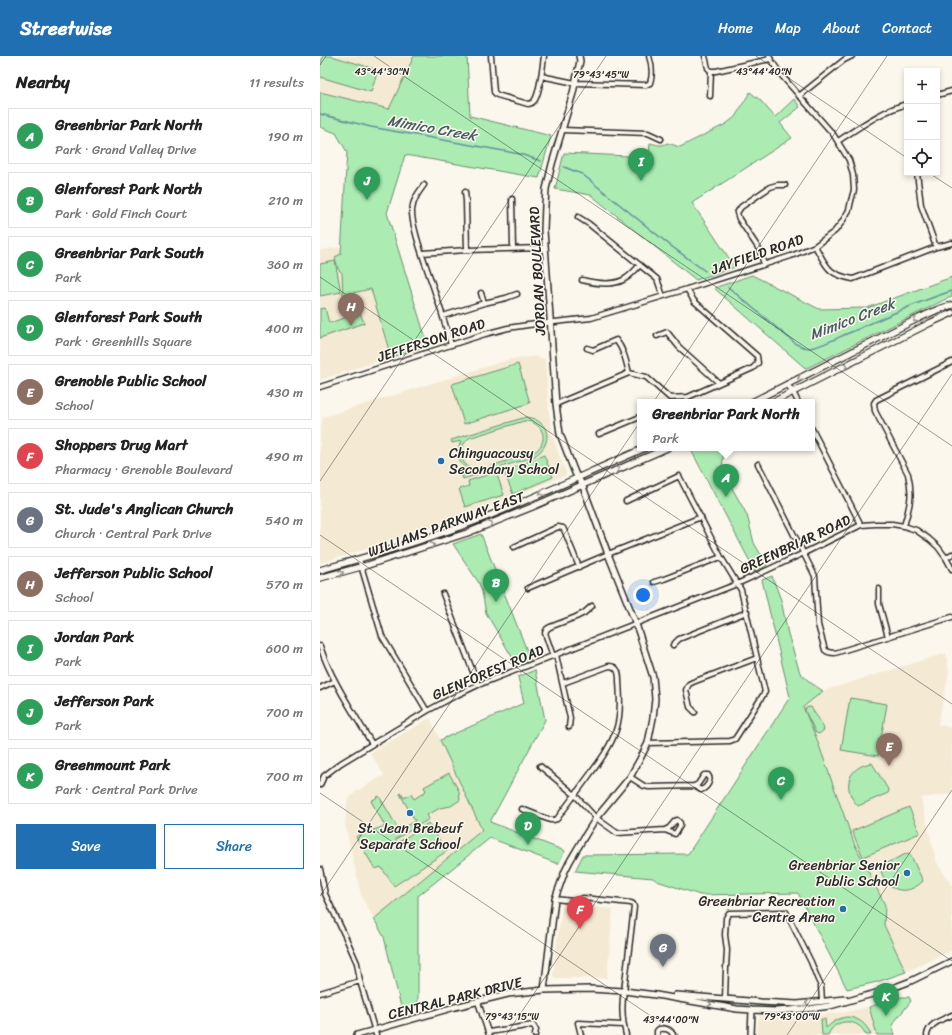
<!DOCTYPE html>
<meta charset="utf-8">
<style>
body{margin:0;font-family:Sriracha,sans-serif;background:#f2f2f2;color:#222}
.controls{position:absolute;right:12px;top:12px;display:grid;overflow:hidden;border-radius:0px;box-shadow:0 2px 6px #0003}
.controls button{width:36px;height:36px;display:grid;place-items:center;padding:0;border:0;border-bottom:1px solid #e0e0e0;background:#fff;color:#222;font:20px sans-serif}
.you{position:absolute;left:323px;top:539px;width:14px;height:14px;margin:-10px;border:3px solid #fff;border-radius:50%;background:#1a73e8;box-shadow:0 0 0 6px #1a73e833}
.badge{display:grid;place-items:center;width:26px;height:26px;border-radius:50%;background:#1f6fb2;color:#fff;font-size:13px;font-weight:700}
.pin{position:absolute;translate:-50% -33px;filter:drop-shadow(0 1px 2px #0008)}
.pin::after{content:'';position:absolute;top:21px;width:14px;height:12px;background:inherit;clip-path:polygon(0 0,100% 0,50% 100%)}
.popup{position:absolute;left:317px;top:343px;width:178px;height:52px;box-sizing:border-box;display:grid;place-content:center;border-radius:0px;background:#fff;filter:drop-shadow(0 1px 3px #0005);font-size:13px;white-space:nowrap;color:#767676}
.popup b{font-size:15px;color:#222}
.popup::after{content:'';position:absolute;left:50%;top:100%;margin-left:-8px;border:8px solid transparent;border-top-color:#fff}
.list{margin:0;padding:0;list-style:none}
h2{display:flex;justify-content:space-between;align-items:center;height:52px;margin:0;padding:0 16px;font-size:17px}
h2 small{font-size:13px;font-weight:400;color:#767676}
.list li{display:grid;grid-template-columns:26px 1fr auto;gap:12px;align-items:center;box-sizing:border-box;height:56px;margin:0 8px 8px;padding:0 8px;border:1px solid #e0e0e0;border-radius:0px}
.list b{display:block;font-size:15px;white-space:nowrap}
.list p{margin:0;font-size:13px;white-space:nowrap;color:#767676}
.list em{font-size:13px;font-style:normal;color:#767676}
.actions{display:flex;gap:8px;padding:12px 16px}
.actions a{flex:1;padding:9px 0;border:1px solid #1f6fb2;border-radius:0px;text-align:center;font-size:14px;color:#1f6fb2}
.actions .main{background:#1f6fb2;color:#fff}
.icon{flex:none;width:22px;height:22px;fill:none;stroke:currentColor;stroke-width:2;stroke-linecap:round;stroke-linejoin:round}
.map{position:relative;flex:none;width:632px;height:979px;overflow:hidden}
header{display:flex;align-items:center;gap:24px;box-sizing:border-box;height:56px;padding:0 20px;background:#1f6fb2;color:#fff}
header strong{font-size:19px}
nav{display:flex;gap:22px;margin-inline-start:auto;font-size:14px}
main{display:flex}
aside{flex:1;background:#fff}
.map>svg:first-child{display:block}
.built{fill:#f4ead3}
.green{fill:#acecb3;stroke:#6c8c6f;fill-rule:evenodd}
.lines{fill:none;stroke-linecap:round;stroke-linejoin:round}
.stream{stroke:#628e9c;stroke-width:1.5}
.minor-casing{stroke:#2b2b2b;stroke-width:7}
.tertiary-casing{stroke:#2b2b2b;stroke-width:8}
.secondary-casing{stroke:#2b2b2b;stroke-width:8}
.minor{stroke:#fbf7ec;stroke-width:4}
.tertiary{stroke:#fbf7ec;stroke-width:5}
.secondary{stroke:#fbf7ec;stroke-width:5.5}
.oneway{stroke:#93918c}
.ticks{fill:none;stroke:#2b2b2b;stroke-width:1;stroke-opacity:0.45}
.poi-dot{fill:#1f6fb2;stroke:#fbf7ec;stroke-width:1.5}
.labels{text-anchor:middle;stroke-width:3;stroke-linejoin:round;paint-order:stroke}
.street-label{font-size:14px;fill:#2b2b2b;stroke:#fbf7ec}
.poi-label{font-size:14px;fill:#2b2b2b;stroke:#fbf7ec;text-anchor:end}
.water-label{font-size:15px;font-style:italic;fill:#465d63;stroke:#fbf7ec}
.ticks-label{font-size:10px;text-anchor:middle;fill:#2b2b2b;stroke:#fbf7ec;stroke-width:3;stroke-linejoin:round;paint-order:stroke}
</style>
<header>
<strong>Streetwise</strong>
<nav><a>Home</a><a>Map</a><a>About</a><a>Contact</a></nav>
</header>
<main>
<aside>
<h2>Nearby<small>11 results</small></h2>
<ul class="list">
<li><span class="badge" style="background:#2e9e5b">A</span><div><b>Greenbriar Park North</b><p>Park · Grand Valley Drive</p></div><em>190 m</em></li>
<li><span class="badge" style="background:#2e9e5b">B</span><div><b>Glenforest Park North</b><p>Park · Gold Finch Court</p></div><em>210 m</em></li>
<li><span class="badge" style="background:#2e9e5b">C</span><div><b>Greenbriar Park South</b><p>Park</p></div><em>360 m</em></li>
<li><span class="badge" style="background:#2e9e5b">D</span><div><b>Glenforest Park South</b><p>Park · Greenhills Square</p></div><em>400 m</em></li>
<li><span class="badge" style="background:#8d6e63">E</span><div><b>Grenoble Public School</b><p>School</p></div><em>430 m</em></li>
<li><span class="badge" style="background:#e0444e">F</span><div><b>Shoppers Drug Mart</b><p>Pharmacy · Grenoble Boulevard</p></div><em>490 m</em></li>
<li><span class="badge" style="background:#6b7280">G</span><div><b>St. Jude's Anglican Church</b><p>Church · Central Park Drive</p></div><em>540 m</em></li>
<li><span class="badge" style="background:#8d6e63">H</span><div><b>Jefferson Public School</b><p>School</p></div><em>570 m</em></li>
<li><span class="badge" style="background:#2e9e5b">I</span><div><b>Jordan Park</b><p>Park</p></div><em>600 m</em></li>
<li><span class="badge" style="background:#2e9e5b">J</span><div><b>Jefferson Park</b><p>Park</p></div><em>700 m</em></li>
<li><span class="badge" style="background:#2e9e5b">K</span><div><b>Greenmount Park</b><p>Park · Central Park Drive</p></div><em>700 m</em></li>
</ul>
<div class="actions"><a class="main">Save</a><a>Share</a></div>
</aside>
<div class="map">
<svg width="632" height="979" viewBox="0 0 632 979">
<rect width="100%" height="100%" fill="#fbf7ec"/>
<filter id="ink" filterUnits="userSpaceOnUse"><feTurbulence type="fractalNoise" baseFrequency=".025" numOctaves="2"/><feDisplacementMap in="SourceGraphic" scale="8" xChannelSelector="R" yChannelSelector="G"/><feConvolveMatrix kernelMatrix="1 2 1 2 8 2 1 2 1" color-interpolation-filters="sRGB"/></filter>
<g filter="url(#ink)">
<!-- built -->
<path class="built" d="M0,0h94l-25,53 -69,-17z
M21,191l2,48 28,-6 20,68 -71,23v-130z
M217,300l2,2 6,1 4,53 3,20 5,17 9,23v3l-103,43 -51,17 -92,28v-131l3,-15 188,-58z
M626,597l3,20 -11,51 14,4v66l-31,4 15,63 16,25v64l-46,22 -22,-47 1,-20 -31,-62 -38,-106 -13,-30 20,-16z
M110,662l53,112 -109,89 -13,-24 -16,-71 2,-22 4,-6 6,-5 27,-16 -14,-22z
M243,848l50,5 -6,69h-52l-2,-2 5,-44z
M549,951l8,28h-120l2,-19 61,-1 26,-3z"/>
<!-- green -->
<path class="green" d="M3,0h9l46,14 -7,22 -51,-15v-10z
M94,0h53l3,60 81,20 -12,42 -134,-23 -18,58 41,133 -37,11 -20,-68 -28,6 -1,-22 -4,-4 -3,-12 6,-3 6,-102 -11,-19 -16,-6v-35l69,17z
M430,36l10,8 15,17 19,-18 6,8 -20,16 12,15 -100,65 43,64 -39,13 -105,-85 -36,-6 9,-36 85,4 1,-14c6,1 11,4 17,0l13,4 46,-23 9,-7z
M15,205l6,31 -21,4v-32z
M432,219l67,34 48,-1 85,-31v20l-6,2 -139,69 -3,-1 -90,-79z
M5,252l4,15 31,-10 4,10 -44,15v-29z
M198,308l12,39 -66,21 -12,-40z
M206,361c25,3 28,28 7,40l-70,22 -1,-3 10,-4c-14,-7 -17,-17 -11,-31l-9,2 -1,-3zM204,365c18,0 26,18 12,30l-56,19c-19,0 -25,-20 -11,-32z
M370,392h34l-2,22 25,45 7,28 13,22 -2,2 -10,4z
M224,399l9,22 -40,17 -9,-22z
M176,416l8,23 -39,12 -6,-18 10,-3 -1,-5z
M161,478l50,127 -15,6 -1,-5 -29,-49 -4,-21 -3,-9 -26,-39z
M452,520l9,24 7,34 12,39 11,10 12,8 -20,16 13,30 38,106 31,62 -1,20 22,47 -29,10 -30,7 -49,-96 -98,2 -43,-14 -4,-3 -78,-7 8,-16 105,-1 102,-157 -28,-117z
M215,614l10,50 -55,102 75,29 -7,13 -68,-26 -72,58v111l-16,4 -18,-74 -10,-18 108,-89 -42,-90 84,-37 -6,-26z
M530,642l37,6 -9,52 -37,-6z
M489,651h2c4,8 11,14 13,23l-5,4 -3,-1 -11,-22 1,-3z
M552,707l17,28 -1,2 -30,13c-17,-18 -10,-40 14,-43z
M129,717l10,18 1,9 -9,6 -11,2 -13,7 2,4 -33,20v5l32,-21 19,28 -53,35 -13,-19 -6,2 -19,-32 1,-1 28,-10 -14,-25 8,-5 20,34 16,-9 -15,-27 1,-1 3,5 7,-4 3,5 12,-8 -2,-4z
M589,751l11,26 -57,24 -11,-26z
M588,797l2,1 13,27c-17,17 -39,10 -43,-15z
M581,941h8l2,4 -19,24 3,10h-18l-8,-28z
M526,961c12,0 21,7 25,18h-5c-7,-17 -31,-18 -38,0h-6l-1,-16h4l1,9c7,-6 11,-9 20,-11z"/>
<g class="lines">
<!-- stream -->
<path class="stream" d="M0,58l51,13 149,27 21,7
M244,111l18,7 89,72 34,25
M408,231l68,57c5,2 8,4 14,4 14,-2 32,-13 46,-18 31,-14 63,-29 96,-39"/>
<!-- minor casing -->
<g class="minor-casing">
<path id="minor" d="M171,0l3,36 3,3 31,9c3,-1 4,0 6,-3 5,-5 9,-36 10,-45
M385,0l3,12 3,3h5l54,-12
M221,20l34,7 71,2 4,-2c3,-9 2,-18 -1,-27
M617,39l15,-4
M390,40l1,-25
M479,40l45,-36 8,-4
M242,74l86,3 13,6
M518,85c22,-14 43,-30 69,-37
M597,117l4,32 15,42
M104,129c-6,8 -11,15 -12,25 -1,15 10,44 15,59 9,25 17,50 24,76
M145,136l1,9 1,49
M192,143l1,50
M258,161l11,7 68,55 6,17
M495,190c12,21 12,28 38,33l83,-32 16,-4
M102,197l45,-3 78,-2
M444,208l-5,-15 -20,-30 -2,-6 4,-6 29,-20 7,-2h8
M262,224c12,3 29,6 41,0 7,-3 12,-10 17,-15
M161,237l3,10
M123,260l41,-13 22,-5 11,-4
M337,280l10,-4 12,15 40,36
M267,292l6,2 23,-10c8,10 10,21 13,33
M467,328l6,8 5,10
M0,331l165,-53 23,-6 20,-3 63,-7 96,-29 104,-33 24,-10 20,-15 7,-9 7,-12 2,-9 3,-11 -1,-15 -4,-15 -16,-26 -51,-58 -9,-13 -4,-7
M236,348l73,-31 17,4 24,21 18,-1 65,-29 5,-5 -1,-7 -63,-55 -7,-12
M492,373l49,96
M279,378l41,-17
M438,408l57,112 3,49 7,25c3,3 6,3 10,3l117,-36
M306,445l53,-25 42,81 20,33 24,102 -30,47 -5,2 -82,2
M584,470c6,-22 9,-30 4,-52l-33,-63 -1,-8 2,-3 76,-38
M194,491l44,-20 5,1 2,4 14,35
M626,502l6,-4
M39,503l23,77 45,75
M334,526l10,-3 57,-22
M208,532l80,-34 93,-37
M559,533v15l9,33
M123,538l35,91
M353,589l6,-6 68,-27
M0,590c11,34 34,67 52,98
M236,599l14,63 -1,9
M233,600l-8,-23 2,-4 3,-2 26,-10 8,-4 8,-7
M0,632l15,-7
M375,656l-5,-5 -4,-17 3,-6 4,-2 64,-24
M220,710l35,29 21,23 21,15 48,-3 10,4 5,-8v-3l-3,-3 -2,1 -6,7 -4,2
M310,721l14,9 5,1 45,-1 7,4c6,-2 11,-10 7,-15h-4l-6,9 -4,2
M0,729l4,-9 17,-13 86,-52 30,-16 21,-10 259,-101 67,-31 57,-28 14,-1h17l12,2 12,4 13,9 9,8 8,11 6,11
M202,753l28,11h3l4,-1c10,-14 21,-28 31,-42 12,-16 24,-32 29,-50 4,-15 3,-31 2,-46 0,-8 -1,-15 -10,-15l-46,17
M0,813l5,25 21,44 11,25 3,18 16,54
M235,843l18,2 10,-3 48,5 2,1 1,3 -10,84c-3,16 -2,29 2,44
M0,937l40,-12
M405,943l1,-31 1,-18 -2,-15 1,-17 3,-5 57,-1 25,50 7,18 3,6 1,15
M158,946l11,33
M169,976l44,-7 3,5 -1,5
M261,979l-3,-12 45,2
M337,979v-4l2,-2c6,-1 12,0 14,6
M607,979c2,-12 15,-15 25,-20"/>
</g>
<!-- tertiary casing -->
<g class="tertiary-casing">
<path id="tertiary" d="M224,934l11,-91 10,-28 5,-10 16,-27 10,-16 34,-41 9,-16 9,-18 5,-25 2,-19 -2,-22 -17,-53 -28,-70 -26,-70 -7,-11 -15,-39 -4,-30 -12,-174 1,-25 1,-16 6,-25 21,-71 7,-32 -1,-5
M356,939l85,7 36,2 48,-5
M37,979l98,-28 53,-13 36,-4 46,-1 34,2 32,4 81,14 15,1 24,1 39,-3 15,-2 60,-17 21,-8 41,-20
M431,979l1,-25"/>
</g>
<!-- secondary casing -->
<g class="secondary-casing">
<path id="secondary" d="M432,346l163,-82 24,-11 13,-4
M453,346l157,-79 22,-10
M0,514c58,-16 116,-33 171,-55 52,-21 103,-45 154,-67
M0,522l48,-13 99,-32 65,-26 135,-59"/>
</g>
<!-- minor -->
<use href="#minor" class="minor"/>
<!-- tertiary -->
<use href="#tertiary" class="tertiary"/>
<!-- secondary -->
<use href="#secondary" class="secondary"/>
</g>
<!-- one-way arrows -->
<defs><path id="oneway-chevron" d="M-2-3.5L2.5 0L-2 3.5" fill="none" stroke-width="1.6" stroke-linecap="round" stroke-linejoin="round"/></defs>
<g class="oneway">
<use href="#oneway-chevron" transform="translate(596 264) rotate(154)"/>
<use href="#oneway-chevron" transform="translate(525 310) rotate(-26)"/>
<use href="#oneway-chevron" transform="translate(480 322) rotate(154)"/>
<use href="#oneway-chevron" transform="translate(297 413) rotate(-23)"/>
<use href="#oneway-chevron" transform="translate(222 437) rotate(157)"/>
<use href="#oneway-chevron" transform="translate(170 468) rotate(-21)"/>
<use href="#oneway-chevron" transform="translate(112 489) rotate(-18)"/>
<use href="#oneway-chevron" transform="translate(21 517) rotate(-16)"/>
<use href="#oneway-chevron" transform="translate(488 947) rotate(174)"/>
<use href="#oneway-chevron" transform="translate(389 948) rotate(10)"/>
</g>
</g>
<!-- ticks -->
<path class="ticks" d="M54,0l578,390M436,0l151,102M0,9l6,-9M609,117l23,15M0,221l632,427M0,425l286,-425M0,479l632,426M0,737l359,242M0,840l567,-840M186,979l446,-661M467,979l165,-245"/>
<!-- markers -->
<g class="poi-dot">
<circle cx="121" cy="405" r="4"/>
<circle cx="90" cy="757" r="4"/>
<circle cx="587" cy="817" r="4"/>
<circle cx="523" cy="853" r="4"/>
</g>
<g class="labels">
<!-- street labels -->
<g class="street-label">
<text transform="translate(437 198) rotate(-19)" y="5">JAYFIELD ROAD</text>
<text transform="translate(217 215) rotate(-93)" y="5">JORDAN BOULEVARD</text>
<text transform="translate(111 284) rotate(-18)" y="5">JEFFERSON ROAD</text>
<text transform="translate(126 468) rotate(-20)" y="5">WILLIAMS PARKWAY EAST</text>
<text transform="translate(475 488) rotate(-25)" y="5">GREENBRIAR ROAD</text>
<text transform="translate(168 616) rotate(-23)" y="5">GLENFOREST ROAD</text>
<text transform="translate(135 942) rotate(-14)" y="5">CENTRAL PARK DRIVE</text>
</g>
<!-- poi labels -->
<g class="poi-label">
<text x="129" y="402" text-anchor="start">Chinguacousy<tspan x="129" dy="16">Secondary School</tspan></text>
<text x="90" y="777" text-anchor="middle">St. Jean Brebeuf<tspan x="90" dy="16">Separate School</tspan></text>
<text x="579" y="814">Greenbriar Senior<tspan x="579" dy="16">Public School</tspan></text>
<text x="515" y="850">Greenbriar Recreation<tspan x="515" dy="16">Centre Arena</tspan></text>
</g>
<!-- water labels -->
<g class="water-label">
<text transform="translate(112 72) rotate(10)" y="5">Mimico Creek</text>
<text transform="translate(532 263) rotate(-21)" y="5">Mimico Creek</text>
</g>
</g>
<g class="ticks-label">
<text x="62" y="19">43°44'30"N</text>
<text x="444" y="19">43°44'40"N</text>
<text x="281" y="22">79°43'45"W</text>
<text x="192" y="964">79°43'15"W</text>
<text x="472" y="964">79°43'00"W</text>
<text x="351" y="967">43°44'00"N</text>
</g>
</svg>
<div class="controls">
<button>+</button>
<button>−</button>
<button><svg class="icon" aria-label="locate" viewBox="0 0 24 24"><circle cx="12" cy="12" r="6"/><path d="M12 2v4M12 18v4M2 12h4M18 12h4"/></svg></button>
</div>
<div class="you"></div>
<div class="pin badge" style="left:406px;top:441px;background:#2e9e5b">A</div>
<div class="popup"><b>Greenbriar Park North</b>Park</div>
<div class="pin badge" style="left:176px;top:546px;background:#2e9e5b">B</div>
<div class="pin badge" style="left:461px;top:744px;background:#2e9e5b">C</div>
<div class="pin badge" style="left:208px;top:789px;background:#2e9e5b">D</div>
<div class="pin badge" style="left:569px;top:710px;background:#8d6e63">E</div>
<div class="pin badge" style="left:260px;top:873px;background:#e0444e">F</div>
<div class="pin badge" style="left:343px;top:911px;background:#6b7280">G</div>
<div class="pin badge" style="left:31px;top:270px;background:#8d6e63">H</div>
<div class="pin badge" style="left:321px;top:125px;background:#2e9e5b">I</div>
<div class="pin badge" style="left:47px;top:144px;background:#2e9e5b">J</div>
<div class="pin badge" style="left:566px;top:960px;background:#2e9e5b">K</div>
</div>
</main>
